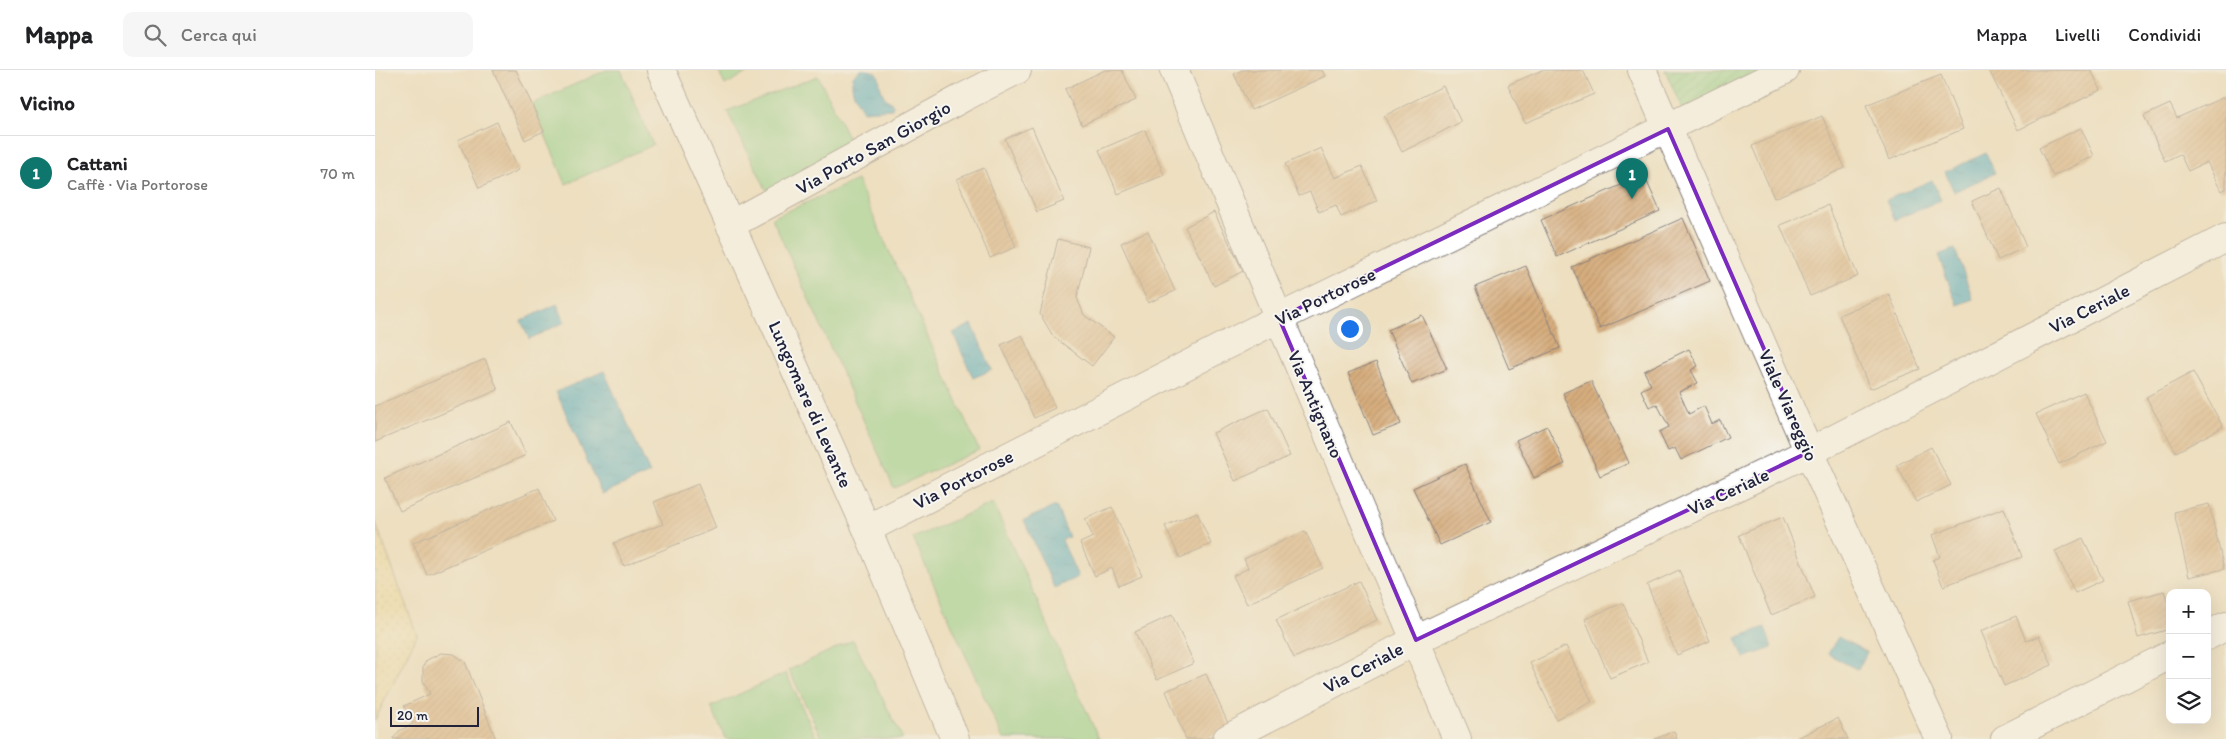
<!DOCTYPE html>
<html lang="it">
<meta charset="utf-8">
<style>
body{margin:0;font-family:Itim,sans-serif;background:#f6f6f6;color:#202124}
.controls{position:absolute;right:15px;bottom:15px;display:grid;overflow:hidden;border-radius:10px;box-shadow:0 5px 20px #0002}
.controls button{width:45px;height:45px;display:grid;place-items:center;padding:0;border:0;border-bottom:1px solid #e0e0e0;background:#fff;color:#202124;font:25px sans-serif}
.scale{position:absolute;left:15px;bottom:12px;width:89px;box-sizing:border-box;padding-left:5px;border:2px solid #22223b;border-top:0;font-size:14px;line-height:18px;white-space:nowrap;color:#22223b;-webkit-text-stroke:4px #f6f6f2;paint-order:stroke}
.you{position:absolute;left:974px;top:258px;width:18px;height:18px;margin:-12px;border:4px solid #fff;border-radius:50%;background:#1a73e8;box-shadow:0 0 0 8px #1a73e833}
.badge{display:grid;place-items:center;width:32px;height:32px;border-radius:50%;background:#0f766e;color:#fff;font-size:16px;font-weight:700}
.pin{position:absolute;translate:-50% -41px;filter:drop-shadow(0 1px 2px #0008)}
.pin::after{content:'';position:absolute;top:26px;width:18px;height:15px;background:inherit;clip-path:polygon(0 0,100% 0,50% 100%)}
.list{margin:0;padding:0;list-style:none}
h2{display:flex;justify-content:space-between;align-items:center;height:65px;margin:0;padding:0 20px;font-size:21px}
h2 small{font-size:16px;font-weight:400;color:#757577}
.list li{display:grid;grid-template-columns:32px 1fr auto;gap:15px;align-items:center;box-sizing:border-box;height:75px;padding:0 20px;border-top:1px solid #e0e0e0}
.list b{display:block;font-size:19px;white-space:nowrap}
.list p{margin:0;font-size:16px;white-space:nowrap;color:#757577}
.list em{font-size:16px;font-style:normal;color:#757577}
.icon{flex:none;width:28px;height:28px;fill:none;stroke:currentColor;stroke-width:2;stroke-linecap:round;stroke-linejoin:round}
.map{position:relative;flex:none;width:1851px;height:669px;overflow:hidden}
header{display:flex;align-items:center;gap:30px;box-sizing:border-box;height:70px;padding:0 25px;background:#fff;border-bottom:1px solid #e0e0e0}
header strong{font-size:24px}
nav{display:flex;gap:28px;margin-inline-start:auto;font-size:18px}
.search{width:350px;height:45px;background:#f6f6f6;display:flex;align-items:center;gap:12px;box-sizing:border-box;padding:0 18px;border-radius:10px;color:#757577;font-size:19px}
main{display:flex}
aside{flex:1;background:#fff}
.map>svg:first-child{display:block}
.grass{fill:#8cd18b;stroke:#577a63}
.sand{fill:url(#sand-dots);stroke:#887e6c}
.garden{fill:url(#garden-furrows);stroke:#577a63}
.water{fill:url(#water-ripples);stroke:#346680}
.building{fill:url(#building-hatch)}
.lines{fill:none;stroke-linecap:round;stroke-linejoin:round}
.minor-casing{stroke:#88807d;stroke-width:30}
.minor{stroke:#fff;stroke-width:28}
.marked{fill:none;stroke:#7b2cbf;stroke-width:4;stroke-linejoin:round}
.labels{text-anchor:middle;stroke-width:4;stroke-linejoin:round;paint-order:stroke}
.street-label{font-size:19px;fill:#22223b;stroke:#f6f6f2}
</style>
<header>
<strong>Mappa</strong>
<div class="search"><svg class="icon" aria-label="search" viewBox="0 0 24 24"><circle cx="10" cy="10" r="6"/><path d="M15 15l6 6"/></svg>Cerca qui</div>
<nav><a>Mappa</a><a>Livelli</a><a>Condividi</a></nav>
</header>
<main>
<aside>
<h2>Vicino<small></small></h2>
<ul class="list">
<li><span class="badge">1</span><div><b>Cattani</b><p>Caffè · Via Portorose</p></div><em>70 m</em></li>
</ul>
</aside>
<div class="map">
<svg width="1851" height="669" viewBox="0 0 1851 669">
<defs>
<pattern id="sand-dots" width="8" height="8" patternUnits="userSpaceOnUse" patternTransform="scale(1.25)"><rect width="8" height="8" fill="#eeda9e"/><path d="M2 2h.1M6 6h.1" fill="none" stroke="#ccbb89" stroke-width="1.8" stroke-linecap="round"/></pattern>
<pattern id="garden-furrows" width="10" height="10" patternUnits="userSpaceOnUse" patternTransform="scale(1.25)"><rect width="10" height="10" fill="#8cd18b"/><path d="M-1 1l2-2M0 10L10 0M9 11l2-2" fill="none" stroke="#78b379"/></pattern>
<pattern id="water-ripples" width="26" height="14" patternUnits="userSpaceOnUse" patternTransform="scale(1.25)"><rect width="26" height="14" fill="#46aac6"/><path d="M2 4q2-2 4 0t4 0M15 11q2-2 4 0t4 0" fill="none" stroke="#3a8aa2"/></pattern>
<pattern id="building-hatch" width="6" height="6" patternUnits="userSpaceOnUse" patternTransform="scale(1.25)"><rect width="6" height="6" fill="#d7ae7e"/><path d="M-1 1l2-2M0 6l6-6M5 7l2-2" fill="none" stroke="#b8956e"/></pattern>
</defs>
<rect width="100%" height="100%" fill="#f6f6f2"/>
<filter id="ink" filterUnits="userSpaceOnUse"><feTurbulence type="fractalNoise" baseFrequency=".02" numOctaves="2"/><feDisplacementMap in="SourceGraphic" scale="10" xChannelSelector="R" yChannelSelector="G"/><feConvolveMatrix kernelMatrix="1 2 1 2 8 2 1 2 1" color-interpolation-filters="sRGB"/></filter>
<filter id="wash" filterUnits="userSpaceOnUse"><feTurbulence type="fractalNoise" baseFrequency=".0096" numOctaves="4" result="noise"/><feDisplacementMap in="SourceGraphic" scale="20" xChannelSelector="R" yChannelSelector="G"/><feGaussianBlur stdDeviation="1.12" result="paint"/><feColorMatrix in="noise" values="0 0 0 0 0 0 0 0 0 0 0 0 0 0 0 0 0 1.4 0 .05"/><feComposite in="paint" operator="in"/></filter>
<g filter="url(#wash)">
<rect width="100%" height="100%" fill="#eddfbf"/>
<!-- grass -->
<path class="grass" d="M231,0h15l32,75 -87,39 -34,-80z
M343,0h34l-27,15z
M443,6l36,73 -87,42 -40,-80z
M482,110l122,270 -85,38 -122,-270z
M618,433l106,236h-96l-90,-201z
M478,570l50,99h-81l-33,-69z
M411,603l31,66h-91l-15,-32z"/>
<!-- sand -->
<path class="sand" d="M0,451l42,114 -42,85z"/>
<!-- garden -->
<path class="garden" d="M1290,0h119l-97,50z"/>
<!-- water -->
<path class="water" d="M486,0c26,0 14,11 23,26 2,3 6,5 9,8l-1,5 -29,2c-6,-12 -14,-21 -10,-35z
M1611,83l9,20 -41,19 -9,-20z
M1557,110l9,20 -46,20 -9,-20z
M1580,179l18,50 -16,6 -19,-50z
M182,234l8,18 -36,17 -8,-18z
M597,254l20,46 -19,8 -20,-45z
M229,301l46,102 -48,21 -46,-102z
M681,436l13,31 -7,3 16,37 -24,11 -30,-68z
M1390,557l7,21 -28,10 -8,-20z
M1463,567l29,15 -9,18 -30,-16z"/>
<g id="blocks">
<!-- building -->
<path class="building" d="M118,0h23l28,61 -19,9z
M730,0h17l14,30 -54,25 -17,-36z
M867,0h80l3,6 -74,34 -17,-36z
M1167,0h41l11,24 -69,29 -17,-38z
M1614,0h102l10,20 -83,40z
M1566,5l22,54 -74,31 -23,-55z
M1068,16l18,36 -59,30 -18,-36z
M1849,27l2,3v89l-5,2 -14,-29 -19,9 -8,-17 -15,7 -21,-45 26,-12 7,14z
M1447,46l23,52 -71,30 -22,-52z
M122,52l22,48 -40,18 -21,-48z
M657,57l32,74 -27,11 -32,-73z
M1706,58l13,28 -41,20 -14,-28z
M770,60l19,45 -46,19 -19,-44z
M946,78l14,30 27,-12 15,35 -36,16 -5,-12 -17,7 -9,-20 -11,4 -14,-32z
M609,98l32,79 -26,11 -33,-79z
M1269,105l16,36 -103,46 -16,-37z
M1626,118l25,59 -28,13 -26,-59z
M1453,135l30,71 -48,20 -30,-71z
M839,142l29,59 -29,15 -29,-59z
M1308,148l27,63 -110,48 -28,-62z
M773,161l27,60 -27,12 -27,-60z
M683,169l31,8 -12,51 7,17 30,22 -22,29 -39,-30 -13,-22z
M1151,196l34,82 -51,21 -34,-82z
M1514,224l31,75 -50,20 -31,-74z
M1047,245l25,54 -35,15 -24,-54z
M647,265l33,73 -21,10 -33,-73z
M1314,279l9,17 -7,4 7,13 -19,9 10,22 15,-8 8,18 8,-4 8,17 -47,23 -6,-12 -7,3 -9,-19 10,-5 -12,-23 -8,3 -8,-17 10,-5 -7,-14z
M110,289l13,31 -123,52v-36z
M1001,292l25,62 -28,11 -25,-62z
M1818,302l30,55 -47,25 -30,-55z
M1216,311l38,82 -29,13 -37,-83z
M1709,322l23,49 -48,23 -23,-50z
M893,338l22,48 -55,25 -22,-48z
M136,352l15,33 -126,56 -15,-33z
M1172,356l18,38 -31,14 -18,-38z
M1556,377l20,38 -35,17 -19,-37z
M1090,394l26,58 -51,23 -27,-57z
M323,414l18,44 -92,38 -10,-23 49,-19 -9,-22z
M164,418l14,33 -126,54 -14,-32z
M1834,434l15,65 -35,8 -15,-65z
M737,437l30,69 -23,10 -7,-18 -17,8 -15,-33 13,-6 -8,-18z
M1629,438l18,49 -79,29 -10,-26 7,-3 -8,-22z
M822,442l14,32 -31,14 -15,-32z
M1408,447l32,80 -44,18 -32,-80z
M930,461l18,37 -76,36 -14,-28 15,-8 -4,-9z
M1708,468l20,42 -28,13 -20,-42z
M1304,500l31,71 -33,14 -30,-70z
M984,511l18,39 -83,38 -18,-38z
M1789,521l6,18v20l-32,9 -10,-37z
M1248,533l25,59 -38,16 -25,-59z
M797,545l22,48 -37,17 -22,-48z
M1641,546l10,25 13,-5 13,29 -48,21 -23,-55z
M1191,576l26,56 -36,17 -26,-56z
M66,583l13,1 11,8 31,77h-103l6,-8 14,-7 -9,-18 26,-12 -7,-13v-15l4,-6z
M831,604l24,54 -25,11h-19l-20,-48z
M1463,648l10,21h-53z
M1299,661l3,8h-22z"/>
</g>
</g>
<g filter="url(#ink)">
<use href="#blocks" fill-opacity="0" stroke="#88807d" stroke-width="1"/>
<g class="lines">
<!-- minor casing -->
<g class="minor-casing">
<path id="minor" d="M286,0l206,459 88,210
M799,0l283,669
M1267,0l167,382 130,287
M355,155l234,-128 53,-27
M492,459l412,-211 506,-248
M1832,566l19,-10
M852,669l189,-99 393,-188 417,-214
M1630,669l165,-84"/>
</g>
<!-- minor -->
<use href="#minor" class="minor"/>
</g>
</g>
<!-- marked area -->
<path d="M0 0H1851V669H0ZM1293,59l141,323 -393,188 -137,-322z" fill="#eddfbf" fill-opacity=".55" fill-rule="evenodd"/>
<path class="marked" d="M1293,59l141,323 -393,188 -137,-322z"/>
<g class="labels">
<!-- street labels -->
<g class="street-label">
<text transform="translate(498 77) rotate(-29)" y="7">Via Porto San Giorgio</text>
<text transform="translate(950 226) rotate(-26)" y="7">Via Portorose</text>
<text transform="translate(1714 238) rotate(-27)" y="7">Via Ceriale</text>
<text transform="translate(436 334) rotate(66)" y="7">Lungomare di Levante</text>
<text transform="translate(941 334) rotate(67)" y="7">Via Antignano</text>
<text transform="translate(1414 335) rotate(66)" y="7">Viale Viareggio</text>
<text transform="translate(588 409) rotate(-27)" y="7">Via Portorose</text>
<text transform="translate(1353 421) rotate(-25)" y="7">Via Ceriale</text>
<text transform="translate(988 597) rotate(-28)" y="7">Via Ceriale</text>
</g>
</g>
</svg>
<div class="controls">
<button>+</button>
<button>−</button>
<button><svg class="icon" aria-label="layers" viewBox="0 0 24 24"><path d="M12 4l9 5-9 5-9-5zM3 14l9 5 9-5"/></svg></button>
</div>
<div class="scale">20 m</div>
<div class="you"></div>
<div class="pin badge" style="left:1257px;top:129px">1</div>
</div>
</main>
